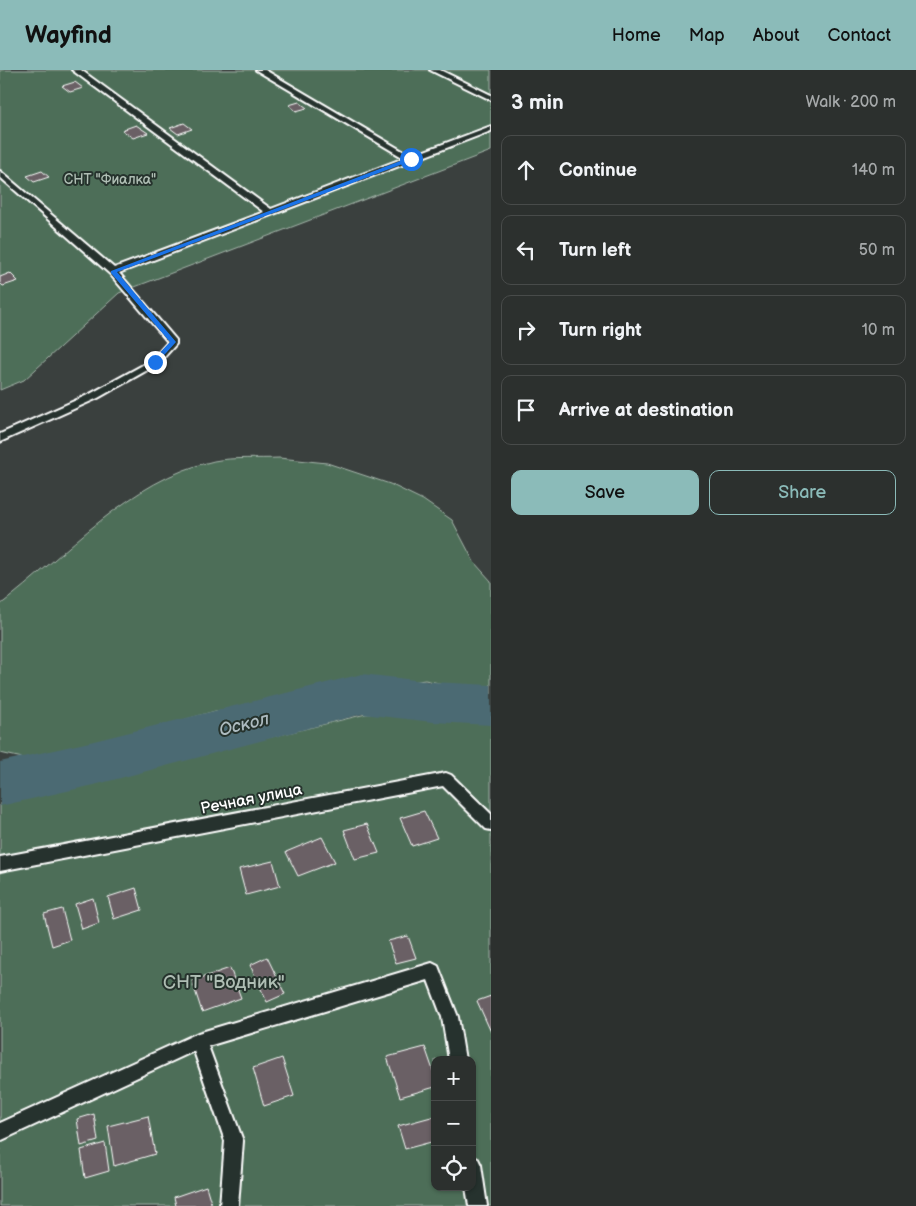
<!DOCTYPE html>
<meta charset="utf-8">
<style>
body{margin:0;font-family:"Balsamiq Sans",sans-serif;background:#383c3a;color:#f1f3f6}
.controls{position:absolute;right:15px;bottom:15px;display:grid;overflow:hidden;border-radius:10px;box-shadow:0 1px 4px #0004}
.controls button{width:45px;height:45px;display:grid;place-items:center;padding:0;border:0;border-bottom:1px solid #484b4a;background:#2c302e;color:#f1f3f6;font:25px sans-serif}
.stop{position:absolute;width:15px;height:15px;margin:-11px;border:4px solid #1a73e8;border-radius:50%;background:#fff}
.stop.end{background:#1a73e8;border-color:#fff;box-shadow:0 1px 5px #0008}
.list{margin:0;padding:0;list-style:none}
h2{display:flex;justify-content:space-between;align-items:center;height:65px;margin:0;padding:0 20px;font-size:21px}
h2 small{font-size:16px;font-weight:400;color:#a6a9aa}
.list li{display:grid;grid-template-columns:32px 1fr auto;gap:15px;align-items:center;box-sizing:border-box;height:70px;margin:0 10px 10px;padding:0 10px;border:1px solid #484b4a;border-radius:10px}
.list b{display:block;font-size:19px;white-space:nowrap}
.list em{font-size:16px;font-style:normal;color:#a6a9aa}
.actions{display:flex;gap:10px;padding:15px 20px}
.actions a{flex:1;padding:11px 0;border:1px solid #8bbbb9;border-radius:10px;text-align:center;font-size:18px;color:#8bbbb9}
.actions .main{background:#8bbbb9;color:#111}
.icon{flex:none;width:28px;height:28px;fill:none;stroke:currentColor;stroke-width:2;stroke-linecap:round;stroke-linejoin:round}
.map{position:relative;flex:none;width:491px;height:1136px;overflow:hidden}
header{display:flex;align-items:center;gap:30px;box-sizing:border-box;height:70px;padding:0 25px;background:#8bbbb9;color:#111}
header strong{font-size:24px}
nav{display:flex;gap:28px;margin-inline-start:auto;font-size:18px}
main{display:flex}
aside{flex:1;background:#2c302e}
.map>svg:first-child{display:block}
.green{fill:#4e6e58;stroke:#a6b6ac;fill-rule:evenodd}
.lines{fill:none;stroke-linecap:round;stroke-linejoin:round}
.river{fill:#4c6b73;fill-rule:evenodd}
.building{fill:#6a6065;stroke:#fff}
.service-casing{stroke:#fff;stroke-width:4}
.service{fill:#26332d;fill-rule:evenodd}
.route{fill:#1a73e8}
.labels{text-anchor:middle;stroke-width:4;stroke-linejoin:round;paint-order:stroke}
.far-park-label{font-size:14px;fill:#afbeb4;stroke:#26332d}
.street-label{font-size:16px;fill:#fff;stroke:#26332d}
.water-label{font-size:18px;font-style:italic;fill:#aebcc0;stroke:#26332d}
.near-park-label{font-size:19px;fill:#afbeb4;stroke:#26332d}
</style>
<header>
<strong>Wayfind</strong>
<nav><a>Home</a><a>Map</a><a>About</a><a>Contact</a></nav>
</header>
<main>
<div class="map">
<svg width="491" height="1136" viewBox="0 0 491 1136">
<rect width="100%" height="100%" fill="#3a403e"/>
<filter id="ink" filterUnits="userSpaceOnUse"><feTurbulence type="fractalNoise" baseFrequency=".02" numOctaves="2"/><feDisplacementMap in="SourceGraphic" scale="10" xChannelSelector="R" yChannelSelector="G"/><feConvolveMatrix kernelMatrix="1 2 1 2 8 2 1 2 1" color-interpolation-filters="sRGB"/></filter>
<g filter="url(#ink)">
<!-- green -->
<path class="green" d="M0,0h491v81l-372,142 -95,87 -24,10z
M279,388l48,5 63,21 33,16 29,20 22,42 17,19v113l-66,-14 -91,12 -119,19 -43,12 -70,31 -61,8 -41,-9v-148c66,-50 130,-126 214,-144 20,-4 44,-2 65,-3z
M438,643l53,3v490h-491v-403l366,-89zM435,990h37v127h-37z"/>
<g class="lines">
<!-- river -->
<path class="river" d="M362,604l71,8 58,3v40l-58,-3 -71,-8 -268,71 -94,21v-44l94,-21z"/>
</g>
<!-- building -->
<path class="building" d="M75,12l8,6 -13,4 -8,-6z
M299,32l8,6 -11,3 -7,-6z
M184,53l8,6 -14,5 -8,-6z
M136,55l12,8 -15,5 -11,-8z
M42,101l7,6 -15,5 -7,-6z
M10,203l8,8 -15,5 -3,-3v-6z
M424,741l13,27 -25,8 -12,-28z
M367,754l12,29 -24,6 -11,-29z
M322,767l13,25 -37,14 -12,-24z
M273,791l7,25 -34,9 -7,-26z
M136,818l6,22 -28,9 -6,-22z
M93,828l6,25 -17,6 -7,-25z
M62,839l8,31 -18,6 -8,-32z
M408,866l8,22 -20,5 -8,-22z
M267,887l18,37 -18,8 -17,-37z
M230,898l11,30 -39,14 -10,-31z
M491,926v36l-14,-31z
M425,977l10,29v11l-35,10 -13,-40z
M282,988l12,38 -30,10 -11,-38z
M94,1044l4,27 -17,5 -4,-27z
M148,1046l7,38 -41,12 -6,-40z
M435,1046v25l-30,8 -7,-23z
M105,1073l4,28 -24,7 -4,-28z
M206,1116l6,20h-36l-2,-9z"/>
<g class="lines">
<!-- service casing -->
<g class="service-casing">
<path id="service" d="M72,0h9l190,139 133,-51 -148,-88h9l146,86 80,-30v5l-372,142 57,67v4l-18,20 -60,34 -98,44v-8l90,-40 62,-34 16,-18 -58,-68 -110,-97v-6l114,97 150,-56z
M430,0h10l51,25v5z
M446,703l5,2 40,39v16l-5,-1 -43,-43 -443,85v-14z
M432,893l6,3 20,51 7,43h-16l-7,-43 -14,-37 -220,66 35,95 -5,65h-18l5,-65 -31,-90 -194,90v-18l198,-90z
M472,1086l6,3 3,6 6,41h-18l-3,-19h6z"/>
</g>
<!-- service -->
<use href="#service" class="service"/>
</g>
</g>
<!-- route -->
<path class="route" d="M411,87l2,3 -296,112 59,70 -19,21h-5v-2l18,-19 -59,-69v-2z"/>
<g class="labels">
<!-- far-park labels -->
<g class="far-park-label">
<text x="110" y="114">СНТ "Фиалка"</text>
</g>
<!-- street labels -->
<g class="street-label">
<text transform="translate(251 728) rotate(-11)" y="6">Речная улица</text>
</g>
<!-- water labels -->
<g class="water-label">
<text transform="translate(244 654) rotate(-14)" y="6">Оскол</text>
</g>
<!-- near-park labels -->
<g class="near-park-label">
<text x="224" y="918">СНТ "Водник"</text>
</g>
</g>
</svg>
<div class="controls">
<button>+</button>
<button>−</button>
<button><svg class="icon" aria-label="locate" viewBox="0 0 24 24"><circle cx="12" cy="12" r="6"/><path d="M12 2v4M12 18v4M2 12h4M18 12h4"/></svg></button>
</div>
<div class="stop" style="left:411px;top:89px"></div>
<div class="stop end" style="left:155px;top:292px"></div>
</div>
<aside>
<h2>3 min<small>Walk · 200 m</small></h2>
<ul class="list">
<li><svg class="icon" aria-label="ahead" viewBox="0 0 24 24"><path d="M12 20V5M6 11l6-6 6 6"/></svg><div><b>Continue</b></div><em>140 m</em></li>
<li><svg class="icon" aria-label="left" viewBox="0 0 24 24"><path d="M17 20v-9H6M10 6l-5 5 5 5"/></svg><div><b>Turn left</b></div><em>50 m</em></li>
<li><svg class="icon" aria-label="right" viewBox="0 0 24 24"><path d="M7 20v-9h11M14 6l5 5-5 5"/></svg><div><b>Turn right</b></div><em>10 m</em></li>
<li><svg class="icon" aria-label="arrive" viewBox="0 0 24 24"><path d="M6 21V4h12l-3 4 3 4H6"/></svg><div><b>Arrive at destination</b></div></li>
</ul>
<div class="actions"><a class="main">Save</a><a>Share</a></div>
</aside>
</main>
